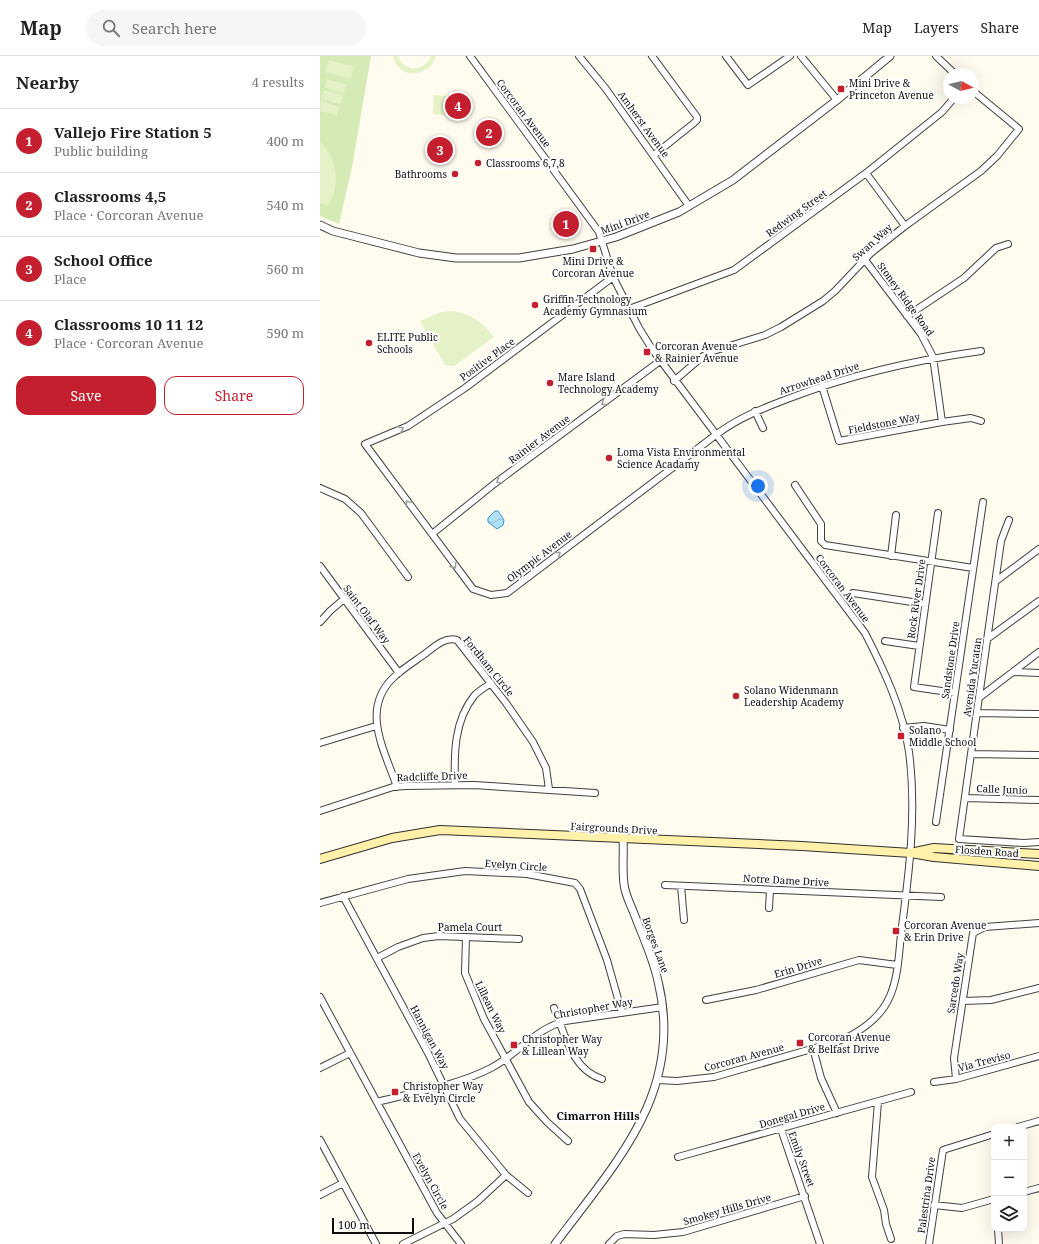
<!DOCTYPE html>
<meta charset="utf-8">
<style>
body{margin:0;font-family:"Noto Serif",serif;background:#f6f6f6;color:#222}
.controls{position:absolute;right:12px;bottom:12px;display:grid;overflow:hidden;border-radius:8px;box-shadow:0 4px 16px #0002}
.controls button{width:36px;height:36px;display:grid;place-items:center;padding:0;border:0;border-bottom:1px solid #e0e0e0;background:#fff;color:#222;font:20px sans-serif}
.compass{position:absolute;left:623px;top:12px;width:36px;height:36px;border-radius:50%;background:#fff;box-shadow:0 4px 16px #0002;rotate:98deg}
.scale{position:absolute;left:12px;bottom:10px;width:82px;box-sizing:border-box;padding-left:4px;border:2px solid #0d0d0d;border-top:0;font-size:11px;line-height:14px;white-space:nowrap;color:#0d0d0d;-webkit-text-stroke:3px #fff;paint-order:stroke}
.you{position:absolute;left:438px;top:430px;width:14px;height:14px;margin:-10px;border:3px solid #fff;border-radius:50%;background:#1a73e8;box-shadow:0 0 0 6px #1a73e833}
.badge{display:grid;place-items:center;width:26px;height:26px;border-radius:50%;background:#c41f2e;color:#fff;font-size:13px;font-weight:700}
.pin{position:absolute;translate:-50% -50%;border:2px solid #fff;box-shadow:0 1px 4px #0006}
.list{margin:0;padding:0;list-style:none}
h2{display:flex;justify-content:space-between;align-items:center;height:52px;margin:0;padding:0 16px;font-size:17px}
h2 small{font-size:13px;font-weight:400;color:#767676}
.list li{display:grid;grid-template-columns:26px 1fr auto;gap:12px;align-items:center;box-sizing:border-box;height:64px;padding:0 16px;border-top:1px solid #e0e0e0}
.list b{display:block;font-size:15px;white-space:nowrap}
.list p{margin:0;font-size:13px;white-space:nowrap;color:#767676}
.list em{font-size:13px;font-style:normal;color:#767676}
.actions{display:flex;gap:8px;padding:12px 16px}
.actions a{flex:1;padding:9px 0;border:1px solid #c41f2e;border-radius:12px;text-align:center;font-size:14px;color:#c41f2e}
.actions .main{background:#c41f2e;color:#fff}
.icon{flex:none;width:22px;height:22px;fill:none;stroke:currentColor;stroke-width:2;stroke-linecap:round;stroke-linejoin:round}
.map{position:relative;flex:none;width:719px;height:1188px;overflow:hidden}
header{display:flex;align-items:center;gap:24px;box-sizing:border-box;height:56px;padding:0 20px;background:#fff;border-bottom:1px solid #e0e0e0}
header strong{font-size:19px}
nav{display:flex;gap:22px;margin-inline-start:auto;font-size:14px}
.search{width:280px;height:36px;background:#f6f6f6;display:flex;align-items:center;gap:10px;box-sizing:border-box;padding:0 14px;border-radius:22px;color:#767676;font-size:15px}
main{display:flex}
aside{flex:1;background:#fff}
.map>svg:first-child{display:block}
.park{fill:#d4ebb5}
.pitch{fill:#e5f2c8}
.water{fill:url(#water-waves);stroke:#339bd3}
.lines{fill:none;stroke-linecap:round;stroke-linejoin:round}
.minor-casing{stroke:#404040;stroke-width:8}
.tertiary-casing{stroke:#404040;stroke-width:9}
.secondary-casing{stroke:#2f2f2f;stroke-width:10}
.minor{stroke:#fff;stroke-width:6}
.tertiary{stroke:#fff;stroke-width:7}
.secondary{stroke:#fff1a9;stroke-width:8}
.oneway{stroke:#9e9e9e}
.poi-dot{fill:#c41f2e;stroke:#fff;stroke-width:1.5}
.labels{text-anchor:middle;stroke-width:4;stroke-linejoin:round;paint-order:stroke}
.poi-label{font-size:10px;fill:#0d0d0d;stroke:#fff;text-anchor:start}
.street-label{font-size:10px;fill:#0d0d0d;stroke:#fff}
.neighbourhood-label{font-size:11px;font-weight:bold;fill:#0d0d0d;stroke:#fff}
</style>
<header>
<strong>Map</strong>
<div class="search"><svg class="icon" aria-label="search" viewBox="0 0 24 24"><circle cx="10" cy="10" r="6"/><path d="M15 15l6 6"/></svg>Search here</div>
<nav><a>Map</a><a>Layers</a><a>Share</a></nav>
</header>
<main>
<aside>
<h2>Nearby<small>4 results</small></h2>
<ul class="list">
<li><span class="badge">1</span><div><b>Vallejo Fire Station 5</b><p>Public building</p></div><em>400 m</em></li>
<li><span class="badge">2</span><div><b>Classrooms 4,5</b><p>Place · Corcoran Avenue</p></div><em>540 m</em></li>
<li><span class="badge">3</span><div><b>School Office</b><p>Place</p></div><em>560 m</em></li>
<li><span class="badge">4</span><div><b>Classrooms 10 11 12</b><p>Place · Corcoran Avenue</p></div><em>590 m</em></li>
</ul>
<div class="actions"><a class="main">Save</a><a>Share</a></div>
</aside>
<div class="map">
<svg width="719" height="1188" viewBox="0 0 719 1188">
<defs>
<pattern id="water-waves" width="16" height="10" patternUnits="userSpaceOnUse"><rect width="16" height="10" fill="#b0e1f9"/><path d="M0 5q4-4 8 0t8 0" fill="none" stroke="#96c0d4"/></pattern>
</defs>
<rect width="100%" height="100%" fill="#fffbee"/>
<!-- park -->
<path class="park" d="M0,0h51l-19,111 -13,57 -19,-8z"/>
<!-- pitch -->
<path class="pitch" d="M73,0h5c6,16 26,17 33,0h5c-7,22 -38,24 -43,0z
M9,4l25,7 -4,12 -25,-7z
M7,23l19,5 -2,9 -19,-5z
M4,34l19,5 -2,9 -20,-5z
M114,39l13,1 -1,19 -13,-1z
M1,45l19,6 -3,8 -17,-4z
M0,86c19,17 20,44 8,64l-8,-3z
M132,255c20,3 30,11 42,26l-40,29 -9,-1 -25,-44 21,-9z"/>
<!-- water -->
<path class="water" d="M175,455h3l6,9 -1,5 -6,4 -9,-7v-4z"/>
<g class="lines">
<!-- minor casing -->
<g class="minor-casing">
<path id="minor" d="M150,0l129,176 14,45 26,51 13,21 213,284c19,37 38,77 44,119 8,60 0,122 -8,182 -2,20 -3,44 -11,62 -9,22 -32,38 -54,46l-122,35 -37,4 -19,-1
M259,0l27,33 83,117
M332,0l45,61v3l-3,3 -40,32
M406,0l22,29 42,-29
M481,0l36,44
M616,0l19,18
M546,117l39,53
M545,204l56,74 12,23 9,65
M293,221l-148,111 -57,38 -43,18 108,145 18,6 16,-2 210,-159c23,-17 47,-26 73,-36 62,-24 126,-38 191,-47
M309,253l105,-39 132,-97 76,-61 12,-14
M587,260l57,-38 32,-30 12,-4
M354,325l28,-24 8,-5 55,-17 16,-8 42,-26 12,-10 36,-38 34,-27 76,-55 16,-15 22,-27 -46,-38
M502,330l17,55 103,-19 29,-4 10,3
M435,355l8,17
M475,429l26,39v17l4,4 148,23
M0,432l25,11 16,14 47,64
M618,457l-24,174 41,6
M689,464l-8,21 -42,298 65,4 15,-1
M112,478l62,-50 166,-123
M571,500l5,-41
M0,510l79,107
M676,525l43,-32
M533,537l72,11
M0,566l10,-11 14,-12
M667,583l52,-38
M565,585l34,5
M693,616l26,1
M660,641l59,-45
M657,657l62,1
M583,672l21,-2 26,4
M0,687l56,-17
M651,698l68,1
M135,729c-1,-31 -1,-64 19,-89 4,-5 12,-9 17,-13
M77,731c-12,-36 -37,-77 -4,-109 8,-8 19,-15 29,-22 10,-7 22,-20 35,-16l49,63 27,39 13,26 3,21
M645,742l74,2
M0,755l73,-24 13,-1 68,-1 121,8
M616,766l47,-320
M345,829l276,12
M361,830l3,34
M23,840l85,157 32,66 46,56 22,18
M0,847l88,-24 57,-8 62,3 48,9 5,6 27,71 15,53
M449,852l1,-18
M146,881l-1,36 19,46 45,83 18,20 21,19
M57,902l21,-11 25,-9 16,-2 80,3
M0,941l117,216 24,31
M386,944l50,-10 103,-30 38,5
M643,945l28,-1 48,-12
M234,952c11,26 18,62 48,71
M493,992l8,30 16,35
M0,1012l30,-15
M636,1023l-2,-21 19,-125 12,-6 54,-4
M614,1026l22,-3 83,-23
M57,1046c38,-10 79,-16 114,-34 27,-14 44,-39 74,-47l98,-14
M558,1046l-6,75 12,33 2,14 5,15
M698,1071l21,-6
M461,1073l39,115
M0,1084l56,104
M358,1101l233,-65
M704,1136l15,-4
M0,1139l23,-12
M614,1149l28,3 32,-9
M678,1173l1,15
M83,1188l50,-25 25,-18 28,-26
M289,1188l8,-8 7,-2 30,1 29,-3 122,-36
M609,1188l14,-94 51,-16"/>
</g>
<!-- tertiary casing -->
<g class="tertiary-casing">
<path id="tertiary" d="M0,169l13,6 86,22 37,5h63l54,-9 43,-12 63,-25 54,-32 104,-80 53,-44
M235,1188c61,-82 130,-152 103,-263 -5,-23 -15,-44 -23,-65 -4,-11 -10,-21 -11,-32 -2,-15 0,-31 -1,-45"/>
</g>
<!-- secondary casing -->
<g class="secondary-casing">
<path id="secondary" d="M595,796l19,-4 105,6
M0,803l72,-21 48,-8 362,16 109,7 23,4 105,9"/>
</g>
<!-- minor -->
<use href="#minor" class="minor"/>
<!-- tertiary -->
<use href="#tertiary" class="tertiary"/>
<!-- secondary -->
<use href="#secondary" class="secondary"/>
</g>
<!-- one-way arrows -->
<defs><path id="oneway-chevron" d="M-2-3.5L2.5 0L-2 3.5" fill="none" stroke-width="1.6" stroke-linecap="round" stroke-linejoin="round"/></defs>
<g class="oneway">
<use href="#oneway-chevron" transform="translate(284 347) rotate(143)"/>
<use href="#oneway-chevron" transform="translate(81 373) rotate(-24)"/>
<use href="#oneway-chevron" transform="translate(179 425) rotate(145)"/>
<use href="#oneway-chevron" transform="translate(88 447) rotate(-127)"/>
<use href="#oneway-chevron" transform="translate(238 498) rotate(-38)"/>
<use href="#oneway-chevron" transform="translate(134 510) rotate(55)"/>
</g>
<!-- markers -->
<g class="poi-dot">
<rect x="517" y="29" width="8" height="8" rx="2"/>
<circle cx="158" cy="107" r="4"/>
<circle cx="135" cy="118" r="4"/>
<rect x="269" y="189" width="8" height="8" rx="2"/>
<circle cx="215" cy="249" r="4"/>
<circle cx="49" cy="287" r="4"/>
<rect x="323" y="292" width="8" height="8" rx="2"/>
<circle cx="230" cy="327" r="4"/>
<circle cx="289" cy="402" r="4"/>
<circle cx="416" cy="640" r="4"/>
<rect x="577" y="676" width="8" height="8" rx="2"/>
<rect x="572" y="871" width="8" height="8" rx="2"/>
<rect x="476" y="983" width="8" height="8" rx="2"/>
<rect x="190" y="985" width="8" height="8" rx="2"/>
<rect x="71" y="1032" width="8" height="8" rx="2"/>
</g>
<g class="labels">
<!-- poi labels -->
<g class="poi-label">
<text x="529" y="31">Mini Drive &amp;<tspan x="529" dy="12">Princeton Avenue</tspan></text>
<text x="166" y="111">Classrooms 6,7,8</text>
<text x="127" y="122" text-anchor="end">Bathrooms</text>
<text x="273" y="209" text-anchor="middle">Mini Drive &amp;<tspan x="273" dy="12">Corcoran Avenue</tspan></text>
<text x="223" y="247">Griffin Technology<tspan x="223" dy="12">Academy Gymnasium</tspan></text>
<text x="57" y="285">ELITE Public<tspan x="57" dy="12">Schools</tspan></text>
<text x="335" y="294">Corcoran Avenue<tspan x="335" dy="12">&amp; Rainier Avenue</tspan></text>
<text x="238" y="325">Mare Island<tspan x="238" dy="12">Technology Academy</tspan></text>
<text x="297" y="400">Loma Vista Environmental<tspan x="297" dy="12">Science Acadamy</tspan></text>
<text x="424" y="638">Solano Widenmann<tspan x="424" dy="12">Leadership Academy</tspan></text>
<text x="589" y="678">Solano<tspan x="589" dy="12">Middle School</tspan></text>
<text x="584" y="873">Corcoran Avenue<tspan x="584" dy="12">&amp; Erin Drive</tspan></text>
<text x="488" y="985">Corcoran Avenue<tspan x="488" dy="12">&amp; Belfast Drive</tspan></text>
<text x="202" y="987">Christopher Way<tspan x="202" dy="12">&amp; Lillean Way</tspan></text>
<text x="83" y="1034">Christopher Way<tspan x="83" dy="12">&amp; Evelyn Circle</tspan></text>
</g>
<!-- street labels -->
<g class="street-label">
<text transform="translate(204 57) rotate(53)" y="4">Corcoran Avenue</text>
<text transform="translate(324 68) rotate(54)" y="4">Amherst Avenue</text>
<text transform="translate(476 157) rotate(-36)" y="4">Redwing Street</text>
<text transform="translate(305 166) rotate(-20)" y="4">Mini Drive</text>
<text transform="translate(552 186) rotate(-42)" y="4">Swan Way</text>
<text transform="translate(586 243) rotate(54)" y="4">Stoney Ridge Road</text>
<text transform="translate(167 303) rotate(-36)" y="4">Positive Place</text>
<text transform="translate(499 322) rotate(-18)" y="4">Arrowhead Drive</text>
<text transform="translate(564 367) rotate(-11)" y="4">Fieldstone Way</text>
<text transform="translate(219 383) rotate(-37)" y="4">Rainier Avenue</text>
<text transform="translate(219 500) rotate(-37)" y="4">Olympic Avenue</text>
<text transform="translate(523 532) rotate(53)" y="4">Corcoran Avenue</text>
<text transform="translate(596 543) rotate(-82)" y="4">Rock River Drive</text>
<text transform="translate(47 558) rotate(53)" y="4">Saint Olaf Way</text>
<text transform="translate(630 604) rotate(-82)" y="4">Sandstone Drive</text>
<text transform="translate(169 610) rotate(51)" y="4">Fordham Circle</text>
<text transform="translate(652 621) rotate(-82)" y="4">Avenida Yucatan</text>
<text transform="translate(112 720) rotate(-2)" y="4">Radcliffe Drive</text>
<text transform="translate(682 733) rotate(2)" y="4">Calle Junio</text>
<text transform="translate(294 772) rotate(3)" y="4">Fairgrounds Drive</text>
<text transform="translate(667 795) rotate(4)" y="4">Flosden Road</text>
<text transform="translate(196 809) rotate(4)" y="4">Evelyn Circle</text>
<text transform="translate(466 824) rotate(3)" y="4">Notre Dame Drive</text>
<text x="150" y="875">Pamela Court</text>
<text transform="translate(336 889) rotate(70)" y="4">Borges Lane</text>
<text transform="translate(478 911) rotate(-17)" y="4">Erin Drive</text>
<text transform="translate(635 927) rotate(-81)" y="4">Sarcedo Way</text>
<text transform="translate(171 951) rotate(64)" y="4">Lillean Way</text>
<text transform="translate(273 952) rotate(-10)" y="4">Christopher Way</text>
<text transform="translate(110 981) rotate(62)" y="4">Hannigan Way</text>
<text transform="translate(424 1001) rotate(-15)" y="4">Corcoran Avenue</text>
<text transform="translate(664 1005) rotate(-15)" y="4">Via Treviso</text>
<text transform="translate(472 1059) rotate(-16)" y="4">Donegal Drive</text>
<text transform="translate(482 1103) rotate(70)" y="4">Emily Street</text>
<text transform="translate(111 1125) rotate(61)" y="4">Evelyn Circle</text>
<text transform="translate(606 1139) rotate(-82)" y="4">Palestrina Drive</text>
<text transform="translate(407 1153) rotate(-16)" y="4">Smokey Hills Drive</text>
</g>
<!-- neighbourhood labels -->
<g class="neighbourhood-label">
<text x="278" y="1064">Cimarron Hills</text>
</g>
</g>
</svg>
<div class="controls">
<button>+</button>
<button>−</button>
<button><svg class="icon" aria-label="layers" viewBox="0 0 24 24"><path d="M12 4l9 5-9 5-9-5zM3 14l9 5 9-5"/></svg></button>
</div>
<svg class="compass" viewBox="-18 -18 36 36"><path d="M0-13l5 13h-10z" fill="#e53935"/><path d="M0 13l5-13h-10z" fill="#767676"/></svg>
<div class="scale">100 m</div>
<div class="you"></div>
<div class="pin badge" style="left:246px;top:168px">1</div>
<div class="pin badge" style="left:169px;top:77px">2</div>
<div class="pin badge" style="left:120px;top:94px">3</div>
<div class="pin badge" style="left:138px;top:50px">4</div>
</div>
</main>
